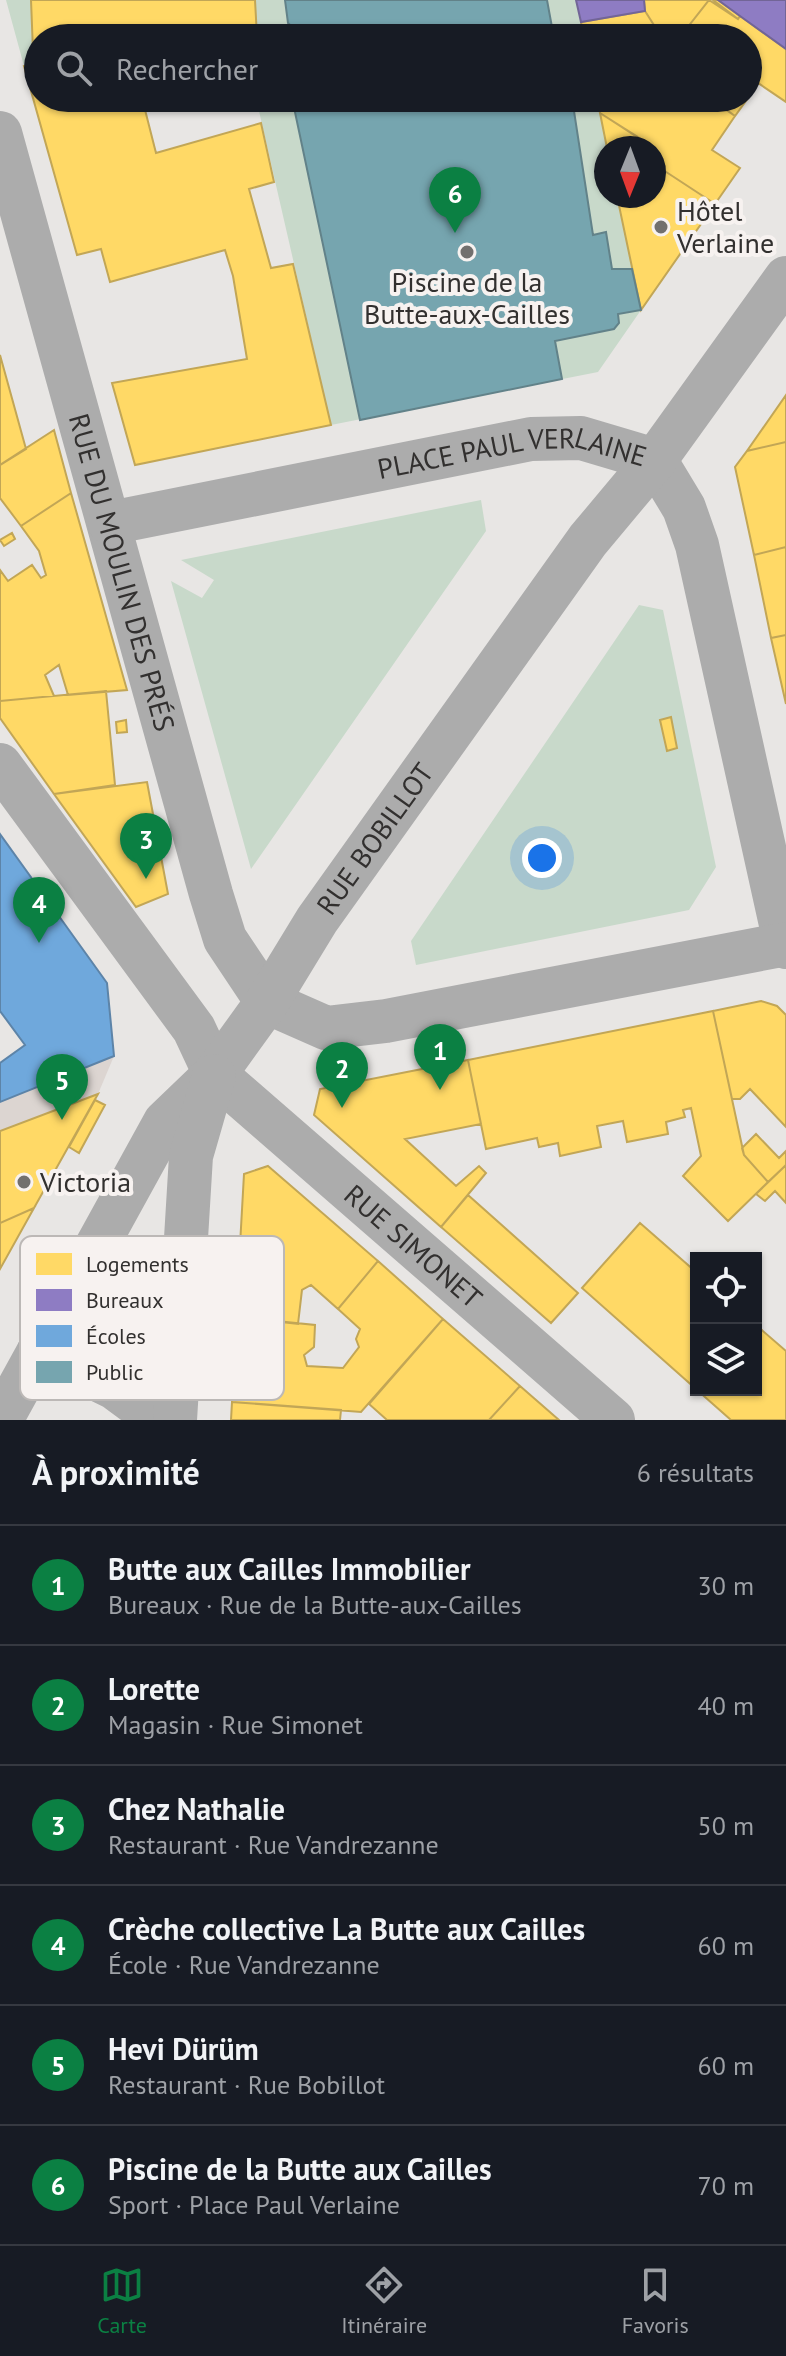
<!DOCTYPE html>
<html lang="fr">
<meta charset="utf-8">
<style>
body{margin:0;font-family:"PT Sans",sans-serif;background:#242831;color:#f1f3f6}
.controls{position:absolute;right:24px;bottom:24px;display:grid;overflow:hidden;border-radius:0px;box-shadow:0 2px 6px #0004}
.controls button{width:72px;height:72px;display:grid;place-items:center;padding:0;border:0;border-bottom:2px solid #363941;background:#171b24;color:#f1f3f6;font:40px sans-serif}
.compass{position:absolute;left:594px;top:136px;width:72px;height:72px;border-radius:50%;background:#171b24;box-shadow:0 2px 6px #0004;rotate:181deg}
.you{position:absolute;left:542px;top:858px;width:28px;height:28px;margin:-20px;border:6px solid #fff;border-radius:50%;background:#1a73e8;box-shadow:0 0 0 12px #1a73e833}
.badge{display:grid;place-items:center;width:52px;height:52px;border-radius:50%;background:#0b8043;color:#fff;font-size:26px;font-weight:700}
.pin{position:absolute;translate:-50% -66px;filter:drop-shadow(0 2px 4px #0008)}
.pin::after{content:'';position:absolute;top:42px;width:28px;height:24px;background:inherit;clip-path:polygon(0 0,100% 0,50% 100%)}
.list{margin:0;padding:0;list-style:none}
h2{display:flex;justify-content:space-between;align-items:center;height:104px;margin:0;padding:0 32px;font-size:34px}
h2 small{font-size:26px;font-weight:400;color:#9ea1a6}
.list li{display:grid;grid-template-columns:52px 1fr auto;gap:24px;align-items:center;box-sizing:border-box;height:120px;padding:0 32px;border-top:2px solid #363941}
.list b{display:block;font-size:30px;white-space:nowrap}
.list p{margin:0;font-size:26px;white-space:nowrap;color:#9ea1a6}
.list em{font-size:26px;font-style:normal;color:#9ea1a6}
.icon{flex:none;width:44px;height:44px;fill:none;stroke:currentColor;stroke-width:2;stroke-linecap:round;stroke-linejoin:round}
.map{position:relative;flex:none;width:786px;height:1420px;overflow:hidden}
.search{position:absolute;background:#171b24;box-shadow:0 2px 6px #0004;left:24px;right:24px;top:24px;height:88px;display:flex;align-items:center;gap:20px;box-sizing:border-box;padding:0 28px;border-radius:44px;color:#9ea1a6;font-size:30px}
.sheet{height:824px;background:#171b24}
nav{display:flex;justify-content:space-around;align-items:center;box-sizing:border-box;height:112px;border-top:2px solid #363941;background:#171b24;font-size:22px;color:#9ea1a6}
nav a{display:grid;justify-items:center;gap:4px}
nav .on{color:#0b8043}
.map>svg:first-child{display:block}
.built{fill:#dcd5d1}
.green{fill:#c8d9ca;fill-rule:evenodd}
.homes{fill:#ffd966;stroke:#c2a656;stroke-width:2}
.offices{fill:#8e7cc3;stroke:#726597;stroke-width:2}
.schools{fill:#6fa8dc;stroke:#5d84a8;stroke-width:2}
.public{fill:#76a5af;stroke:#628289;stroke-width:2}
.lines{fill:none;stroke-linecap:round;stroke-linejoin:round}
.minor{stroke:#acacac;stroke-width:44}
.poi-dot{fill:#72706e;stroke:#f7f2f0;stroke-width:3}
.labels{text-anchor:middle;stroke-width:8;stroke-linejoin:round;paint-order:stroke}
.poi-label{font-size:28px;fill:#32302f;stroke:#f7f2f0;text-anchor:start}
.street-label{font-size:28px;fill:#32302f;stroke:#f7f2f0}
.key{fill:#f7f2f0;stroke:#bcb8b6;stroke-width:2}
.key-label{font-size:22px;fill:#32302f}
</style>
<div class="map">
<svg width="786" height="1420" viewBox="0 0 786 1420">
<rect width="100%" height="100%" fill="#e8e6e4"/>
<!-- built -->
<path class="built" d="M114,1056l-16,38 -98,37v-29z"/>
<!-- green -->
<path class="green" d="M6,0h570l8,38h-546v26l-14,2z
M256,98h341l10,50 -1,48h11l24,114 -43,62 -267,53z
M481,500l5,31 -235,338 -80,-288 31,17 12,-18 -33,-20z
M639,605l24,5 53,257 -27,43 -273,55 -5,-24zM671,718l6,30 -9,3 -8,-31z"/>
<!-- homes -->
<path class="homes" d="M31,0h224l2,37 -219,1v13h-5z
M644,0h65l-26,33 -22,3 -16,-25z
M709,0l29,19 2,-3 46,33v53l-28,-19 -10,15v-60h-86l13,-6 8,1z
M713,0h5l22,16 -2,3z
M645,11l17,27h-78l-3,-16z
M38,64v34h104l14,55 105,-30 13,59 -25,7 22,79 22,-4 38,161 -196,40 -23,-82 135,-24 -14,-83 -8,-26 -115,32 -9,-33 -24,6 -53,-189z
M597,98h113l25,18 -23,34 28,18 -25,36 -61,-40v-16l-54,-35z
M710,98h38l-13,18z
M600,113l52,33 -45,2z
M654,164l61,40 -74,106 -24,-114h37z
M0,355l26,94 -26,16z
M786,395v47l-39,9z
M54,430l17,63 -50,33 -21,-28v-33z
M786,442v105l-32,8 -19,-88 12,-16z
M71,493l56,197 -59,5 -9,-30 -14,10 9,21 -54,5v-131l8,11 24,-16 9,13 5,-3 -7,-24 -18,-25z
M12,533l3,6 -11,7 -4,-6z
M786,547v88l-15,3 -17,-83z
M786,635v69l-15,-66z
M106,691l9,94 -61,9 -54,-76v-17z
M671,717l6,31 -10,3 -7,-31z
M126,720l1,12 -10,1 -1,-11z
M147,782l21,112 -32,13 -82,-113z
M761,1001l16,5 9,9v112l-36,-38 -10,10h-8l-19,-88z
M713,1011l31,144 24,27 -40,39 -45,-45 18,-20 -10,-48 -8,2 2,7 -19,5 2,12 -41,8 -4,-21 -26,5 4,21 -41,9 -2,-13 -19,4 -2,-9 -51,11 -18,-89z
M468,1060l13,64 -76,15 51,47 23,-20 7,7 -45,54 -127,-112 6,-26z
M98,1094l-64,114 -34,15v-92z
M95,1100l10,5 -26,48 -10,-6z
M756,1134l23,24 7,-7v14l-18,17 -24,-27 -2,-7z
M786,1165v38l-11,-12 -10,10 -9,-7z
M268,1166l110,95 -40,48 -27,-24 -9,5 -4,34 -62,-7 8,-143z
M468,1195l110,98 -27,30 -110,-96z
M34,1208l-34,61v-46z
M640,1223l56,49v117l-114,-101z
M378,1261l65,58 -82,93 -129,-10 4,-85 79,8 -1,22 -10,8 3,11 36,2 16,-21 -3,-8 4,-10 -22,-20z
M443,1319l77,67 -31,34h-102l-18,-16z
M756,1325l30,26v69h-55l-34,-30h59z
M520,1386l39,34h-70z
M232,1402l109,8 -1,10h-109z"/>
<!-- offices -->
<path class="offices" d="M576,0h68l1,11 -64,11z
M718,0h68v49l-46,-33z"/>
<!-- schools -->
<path class="schools" d="M0,834l107,149 7,73 -114,46v-39l25,-18 -25,-34z"/>
<!-- public -->
<path class="public" d="M285,0h262l7,38h-214l-2,-11 -36,9 -14,-13z
M292,98h280l21,137 13,-3 6,37h20l9,41 -23,4 1,9 -5,6 -59,12 7,38 -202,41z"/>
<g class="lines">
<!-- minor -->
<g class="minor">
<path id="s1" d="M0,133l211,761 14,45 42,63"/>
<path id="s2" d="M110,523l421,-84 50,-1 74,22 29,48 13,37 89,402"/>
<path id="s3" d="M0,765l194,264 21,45 398,346"/>
<path d="M267,1002l59,26 60,-7 400,-77"/>
<path d="M39,1351l76,37 43,32"/>
<path id="s4" d="M1,1420l164,-298 50,-48 52,-72 50,-82 271,-380 67,-80 131,-182"/>
<path d="M175,1420l16,-264 23,-80"/>
</g>
</g>
<!-- markers -->
<g class="poi-dot">
<circle cx="661" cy="227" r="8"/>
<circle cx="467" cy="252" r="8"/>
<circle cx="24" cy="1182" r="8"/>
</g>
<g class="labels">
<!-- poi labels -->
<g class="poi-label">
<text x="677" y="221">Hôtel<tspan x="677" dy="32">Verlaine</tspan></text>
<text x="467" y="292" text-anchor="middle">Piscine de la<tspan x="467" dy="32">Butte-aux-Cailles</tspan></text>
<text x="40" y="1192">Victoria</text>
</g>
<!-- street labels -->
<g class="street-label">
<text dy="10" stroke="none"><textPath href="#s2" startOffset="410">PLACE PAUL VERLAINE</textPath></text>
<text dy="10" stroke="none"><textPath href="#s1" startOffset="456">RUE DU MOULIN DES PRÉS</textPath></text>
<text dy="10" stroke="none"><textPath href="#s4" startOffset="694">RUE BOBILLOT</textPath></text>
<text dy="10" stroke="none"><textPath href="#s3" startOffset="640">RUE SIMONET</textPath></text>
</g>
</g>
<!-- legend -->
<rect x="20" y="1236" width="264" height="164" rx="12" class="key"/>
<rect x="36" y="1253" width="36" height="22" fill="#ffd966"/>
<rect x="36" y="1289" width="36" height="22" fill="#8e7cc3"/>
<rect x="36" y="1325" width="36" height="22" fill="#6fa8dc"/>
<rect x="36" y="1361" width="36" height="22" fill="#76a5af"/>
<g class="key-label">
<text x="86" y="1272">Logements</text>
<text x="86" y="1308">Bureaux</text>
<text x="86" y="1344">Écoles</text>
<text x="86" y="1380">Public</text>
</g>
</svg>
<div class="controls">
<button><svg class="icon" aria-label="locate" viewBox="0 0 24 24"><circle cx="12" cy="12" r="6"/><path d="M12 2v4M12 18v4M2 12h4M18 12h4"/></svg></button>
<button><svg class="icon" aria-label="layers" viewBox="0 0 24 24"><path d="M12 4l9 5-9 5-9-5zM3 14l9 5 9-5"/></svg></button>
</div>
<svg class="compass" viewBox="-18 -18 36 36"><path d="M0-13l5 13h-10z" fill="#e53935"/><path d="M0 13l5-13h-10z" fill="#9ea1a6"/></svg>
<div class="you"></div>
<div class="pin badge" style="left:440px;top:1090px">1</div>
<div class="pin badge" style="left:342px;top:1108px">2</div>
<div class="pin badge" style="left:146px;top:879px">3</div>
<div class="pin badge" style="left:39px;top:943px">4</div>
<div class="pin badge" style="left:62px;top:1120px">5</div>
<div class="pin badge" style="left:455px;top:233px">6</div>
<div class="search"><svg class="icon" aria-label="search" viewBox="0 0 24 24"><circle cx="10" cy="10" r="6"/><path d="M15 15l6 6"/></svg>Rechercher</div>
</div>
<section class="sheet">
<h2>À proximité<small>6 résultats</small></h2>
<ul class="list">
<li><span class="badge">1</span><div><b>Butte aux Cailles Immobilier</b><p>Bureaux · Rue de la Butte-aux-Cailles</p></div><em>30 m</em></li>
<li><span class="badge">2</span><div><b>Lorette</b><p>Magasin · Rue Simonet</p></div><em>40 m</em></li>
<li><span class="badge">3</span><div><b>Chez Nathalie</b><p>Restaurant · Rue Vandrezanne</p></div><em>50 m</em></li>
<li><span class="badge">4</span><div><b>Crèche collective La Butte aux Cailles</b><p>École · Rue Vandrezanne</p></div><em>60 m</em></li>
<li><span class="badge">5</span><div><b>Hevi Dürüm</b><p>Restaurant · Rue Bobillot</p></div><em>60 m</em></li>
<li><span class="badge">6</span><div><b>Piscine de la Butte aux Cailles</b><p>Sport · Place Paul Verlaine</p></div><em>70 m</em></li>
</ul>
</section>
<nav>
<a class="on"><svg class="icon" aria-label="map" viewBox="0 0 24 24"><path d="M3 6l6-2 6 2 6-2v14l-6 2-6-2-6 2zM9 4v14M15 6v14"/></svg>Carte</a>
<a><svg class="icon" aria-label="directions" viewBox="0 0 24 24"><path d="M12 3l9 9-9 9-9-9zM9 14v-3h6M13 9l2 2-2 2"/></svg>Itinéraire</a>
<a><svg class="icon" aria-label="saved" viewBox="0 0 24 24"><path d="M7 4h10v16l-5-4-5 4z"/></svg>Favoris</a>
</nav>
